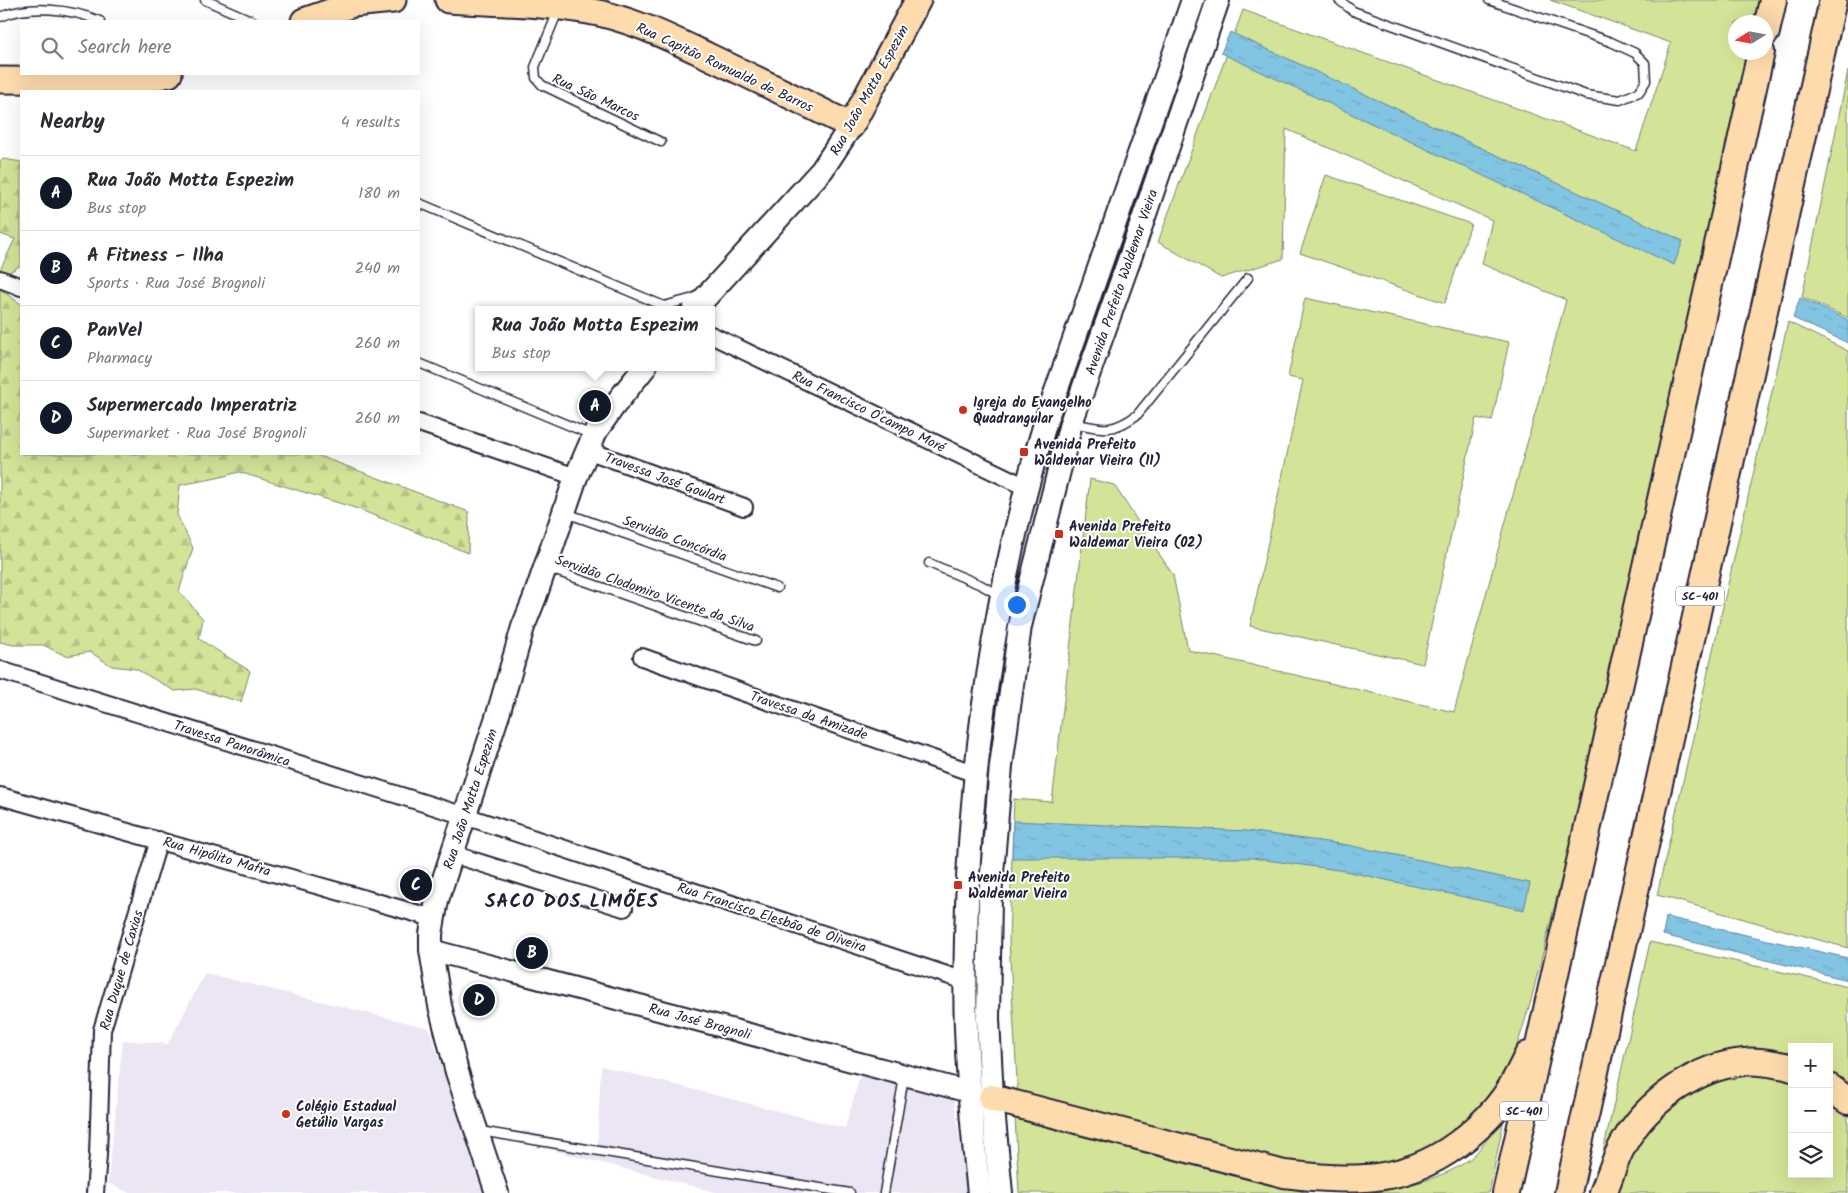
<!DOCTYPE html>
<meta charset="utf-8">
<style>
body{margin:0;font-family:Kalam,sans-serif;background:#f7f7f7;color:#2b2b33}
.controls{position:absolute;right:15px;bottom:15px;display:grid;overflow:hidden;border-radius:0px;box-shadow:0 5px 20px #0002}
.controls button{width:45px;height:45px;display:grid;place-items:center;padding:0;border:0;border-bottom:1px solid #e1e1e2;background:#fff;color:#2b2b33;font:25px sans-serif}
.compass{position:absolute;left:1728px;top:15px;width:45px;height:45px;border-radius:50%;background:#fff;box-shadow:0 5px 20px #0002;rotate:259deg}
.you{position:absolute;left:1016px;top:604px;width:18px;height:18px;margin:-12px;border:4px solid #fff;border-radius:50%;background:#1a73e8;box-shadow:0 0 0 8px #1a73e833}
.badge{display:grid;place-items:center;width:32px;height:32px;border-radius:50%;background:#111827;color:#fff;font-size:16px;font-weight:700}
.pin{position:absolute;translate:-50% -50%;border:2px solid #fff;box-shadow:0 1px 5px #0006}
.popup{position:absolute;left:475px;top:306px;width:240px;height:65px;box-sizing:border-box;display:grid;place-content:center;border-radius:0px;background:#fff;filter:drop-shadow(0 1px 4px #0005);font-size:16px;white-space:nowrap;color:#7c7c81}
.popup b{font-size:19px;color:#2b2b33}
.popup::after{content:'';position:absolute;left:50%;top:100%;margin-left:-10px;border:10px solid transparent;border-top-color:#fff}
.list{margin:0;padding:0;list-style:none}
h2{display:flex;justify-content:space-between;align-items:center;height:65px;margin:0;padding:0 20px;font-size:21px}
h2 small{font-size:16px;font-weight:400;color:#7c7c81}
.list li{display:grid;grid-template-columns:32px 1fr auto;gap:15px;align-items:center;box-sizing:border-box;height:75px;padding:0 20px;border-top:1px solid #e1e1e2}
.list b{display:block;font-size:19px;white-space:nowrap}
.list p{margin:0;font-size:16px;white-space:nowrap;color:#7c7c81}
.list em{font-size:16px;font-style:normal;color:#7c7c81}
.icon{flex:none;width:28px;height:28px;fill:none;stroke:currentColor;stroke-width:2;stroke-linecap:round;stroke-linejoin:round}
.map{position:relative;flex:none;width:1848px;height:1193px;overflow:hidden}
.search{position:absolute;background:#fff;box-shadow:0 5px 20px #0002;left:20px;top:20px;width:400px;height:55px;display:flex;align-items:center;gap:12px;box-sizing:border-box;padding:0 18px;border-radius:0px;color:#7c7c81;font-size:19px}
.panel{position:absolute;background:#fff;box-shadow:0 5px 20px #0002;left:20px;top:90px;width:400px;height:365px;border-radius:0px}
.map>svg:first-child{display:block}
.built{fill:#ece5f3}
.green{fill:#d3e498;stroke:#7a836a}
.forest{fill:url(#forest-firs);stroke:#7a836a}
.water{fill:url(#water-ripples);stroke:#5c84a0}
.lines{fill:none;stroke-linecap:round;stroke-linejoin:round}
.service-casing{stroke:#22223b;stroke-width:11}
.minor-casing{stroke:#22223b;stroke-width:20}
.tertiary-casing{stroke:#22223b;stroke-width:24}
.secondary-casing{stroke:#22223b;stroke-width:26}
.primary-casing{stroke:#22223b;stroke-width:29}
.trunk-casing{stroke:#22223b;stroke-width:30}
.service{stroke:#fff;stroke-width:8}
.minor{stroke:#fff;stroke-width:16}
.tertiary{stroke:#fff;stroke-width:20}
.secondary{stroke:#fff;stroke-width:22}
.primary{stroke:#fedbac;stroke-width:25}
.trunk{stroke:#fedbac;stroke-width:26}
.poi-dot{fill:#c8321e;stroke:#fff;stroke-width:2}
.labels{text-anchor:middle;stroke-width:4;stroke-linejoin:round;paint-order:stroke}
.shield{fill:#fff;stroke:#646476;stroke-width:1}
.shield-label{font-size:12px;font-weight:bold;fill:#22223b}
.street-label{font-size:14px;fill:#22223b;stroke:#fff}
.poi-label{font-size:14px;font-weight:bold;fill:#22223b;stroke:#fff;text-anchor:start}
.district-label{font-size:19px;font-weight:bold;letter-spacing:1px;fill:#22223b;stroke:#fff}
</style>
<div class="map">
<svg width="1848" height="1193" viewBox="0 0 1848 1193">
<defs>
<pattern id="forest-firs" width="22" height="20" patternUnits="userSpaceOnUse" patternTransform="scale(1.25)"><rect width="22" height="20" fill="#d3e498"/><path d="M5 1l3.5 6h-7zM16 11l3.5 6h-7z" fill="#b5c384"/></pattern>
<pattern id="water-ripples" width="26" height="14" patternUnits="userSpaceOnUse" patternTransform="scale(1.25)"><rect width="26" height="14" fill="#82c5e3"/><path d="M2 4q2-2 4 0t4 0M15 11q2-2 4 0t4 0" fill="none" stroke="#70a9c4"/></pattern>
</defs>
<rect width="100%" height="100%" fill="#fff"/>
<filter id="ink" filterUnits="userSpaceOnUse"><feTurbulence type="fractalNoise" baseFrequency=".02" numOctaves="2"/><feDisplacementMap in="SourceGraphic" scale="10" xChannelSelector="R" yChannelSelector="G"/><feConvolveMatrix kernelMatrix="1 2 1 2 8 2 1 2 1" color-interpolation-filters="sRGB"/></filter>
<g filter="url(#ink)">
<!-- built -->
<path class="built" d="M205,973l224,55 54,165h-354l-21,-10 15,-143 45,4z
M601,1066l244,62 16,-56 93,27 13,94h-248l-199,-51 4,-12 73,20z"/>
<!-- green -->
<path class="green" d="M1550,0h217l-5,22h-26v30l19,1 -118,524 -107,427 -20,65 -34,47 -33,27 -33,17 -47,10 -61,-1 -284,-71 -9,-158 5,-141 38,3 38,-323 24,6 59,90 15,75 266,62 112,-412 -84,-36 10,-44 -206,-91 -3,130 -62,19 -63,-36 85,-232 393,141 35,-108z
M1848,71v247l-46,-21z
M1326,175l145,49 -26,79 -145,-50z
M1305,298l204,44 -17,79 -16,-3 -53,246 -173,-38 53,-246 -15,-3z
M1788,322l60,29v597l-191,-53z
M1650,942l198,45v97l-19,-13v-24h-37v7l-41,-6 -31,4 -36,13 -24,19 -61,86z
M1746,1071l46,8v95h37v-77l19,15v81h-232l12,-35 17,-28 42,-42z
M1505,1114l-16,79h-118c30,-5 77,-15 101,-36 11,-10 24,-30 33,-43z
M1015,1117l293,76h-289z"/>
<!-- forest -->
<path class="forest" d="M4,159l17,3v103l-21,13v-8l15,-31 -15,-5v-73z
M0,289l21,15v150h293l155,58 -1,41 -110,-44 -119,-37 -22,6 -37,7 -3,30 16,33 -14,43 24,28 -4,20 51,32 -9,31 -46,-13 -20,2 -39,-22 -24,-3 -22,-14 -24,4 -23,-11h-30l-13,-3z"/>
<!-- water -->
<path class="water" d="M1230,32l453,209 -9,24 -453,-212z
M1800,298l48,22v23l-55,-25z
M1013,821l234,10 101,14 182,38 -6,27 -179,-39 -93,-13h-240z
M1666,917l182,41v22l-185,-45z"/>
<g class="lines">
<!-- service casing -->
<g class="service-casing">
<path id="service" d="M205,0l48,21
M1339,0l14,11 233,84 34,5 19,-8 7,-11 -1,-18 -10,-10 -24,-11 -122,-42
M558,11l-23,56 1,11 6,7 119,57
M0,17c30,-13 71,-8 100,4
M419,203l245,103 33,-9
M419,363l173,72
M1073,423c30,6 37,11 64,-8l111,-137
M566,513l211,75
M929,563l52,22 18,10
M547,568l209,73
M480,1131l370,62
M884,1193l20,-116"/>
</g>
<!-- minor casing -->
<g class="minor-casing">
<path id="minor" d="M0,279l21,8
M711,335l315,152
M419,423l157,54
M587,450l157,57
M642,657l334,117
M0,670l465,146 500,165
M0,796l433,122
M452,854l172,54
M95,1193l3,-38 4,-125 57,-190"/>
</g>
<!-- tertiary casing -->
<g class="tertiary-casing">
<path id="tertiary" d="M431,950l538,142"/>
</g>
<!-- secondary casing -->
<g class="secondary-casing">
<path id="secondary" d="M694,310l128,-140 29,-44
M497,1193l-40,-121 -17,-66 -9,-56v-16l6,-34 62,-189 24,-84 12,-30 41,-120 20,-46 17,-24 32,-40
M979,1193c-6,-55 -11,-110 -13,-165 -2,-50 0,-100 2,-150 8,-157 32,-311 79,-461l146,-417
M1001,1193l-9,-95 -4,-79 2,-122 11,-131 19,-140 51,-203 60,-168 87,-255"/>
</g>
<!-- primary casing -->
<g class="primary-casing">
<path id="primary" d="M448,0c47,3 94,3 140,11 42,7 82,27 120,45 48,23 96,46 143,70l67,-126
M304,21l49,-17 40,-4
M0,80l115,1 25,-1 29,-6"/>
</g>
<!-- trunk casing -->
<g class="trunk-casing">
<path id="trunk" d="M1766,32l7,-32
M1829,1087l19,14
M992,1098l292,76c71,8 126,11 184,-38 13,-11 26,-24 36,-38 10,-13 17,-29 24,-43
M1506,1193l255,-1141
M1568,1193l265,-1193
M1603,1193c7,-16 12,-35 21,-50 23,-41 73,-77 120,-81 14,-2 29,2 42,4l6,2"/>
</g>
<!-- service -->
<use href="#service" class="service"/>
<!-- minor -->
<use href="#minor" class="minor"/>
<!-- tertiary -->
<use href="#tertiary" class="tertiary"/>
<!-- secondary -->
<use href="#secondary" class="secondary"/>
<!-- primary -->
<use href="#primary" class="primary"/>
<!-- trunk -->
<use href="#trunk" class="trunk"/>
</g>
</g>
<!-- markers -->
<g class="poi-dot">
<circle cx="963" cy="410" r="5"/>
<rect x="1019" y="447" width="10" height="10" rx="2.5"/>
<rect x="1054" y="529" width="10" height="10" rx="2.5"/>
<rect x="953" y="880" width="10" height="10" rx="2.5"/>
<circle cx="286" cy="1114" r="5"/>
</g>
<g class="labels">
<!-- shield labels -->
<g class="shield">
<rect x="1676" y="586.5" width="48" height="19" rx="4"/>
<rect x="1500" y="1101.5" width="48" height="19" rx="4"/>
</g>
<g class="shield-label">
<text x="1700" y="600">SC-401</text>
<text x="1524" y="1115">SC-401</text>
</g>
<!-- street labels -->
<g class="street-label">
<text transform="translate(725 67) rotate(25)" y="5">Rua Capitão Romualdo de Barros</text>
<text transform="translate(869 90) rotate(-61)" y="5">Rua João Motta Espezim</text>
<text transform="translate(596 97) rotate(25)" y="5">Rua São Marcos</text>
<text transform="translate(1121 282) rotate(-71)" y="5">Avenida Prefeito Waldemar Vieira</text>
<text transform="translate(869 411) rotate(26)" y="5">Rua Francisco O'campo Moré</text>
<text transform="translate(665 478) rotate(20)" y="5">Travessa José Goulart</text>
<text transform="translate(675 538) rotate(20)" y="5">Servidão Concórdia</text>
<text transform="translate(655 593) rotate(19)" y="5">Servidão Clodomiro Vicente da Silva</text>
<text transform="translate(809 715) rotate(19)" y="5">Travessa da Amizade</text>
<text transform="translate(232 743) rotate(18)" y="5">Travessa Panorâmica</text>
<text transform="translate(470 799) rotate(-72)" y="5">Rua João Motta Espezim</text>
<text transform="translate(217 856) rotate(16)" y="5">Rua Hipólito Mafra</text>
<text transform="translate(772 917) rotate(18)" y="5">Rua Francisco Elesbão de Oliveira</text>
<text transform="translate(121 970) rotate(-74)" y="5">Rua Duque de Caxias</text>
<text transform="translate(700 1021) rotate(15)" y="5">Rua José Brognoli</text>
</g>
<!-- poi labels -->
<g class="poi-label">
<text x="973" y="407">Igreja do Evangelho<tspan x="973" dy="16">Quadrangular</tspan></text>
<text x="1034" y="449">Avenida Prefeito<tspan x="1034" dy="16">Waldemar Vieira (11)</tspan></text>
<text x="1069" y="531">Avenida Prefeito<tspan x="1069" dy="16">Waldemar Vieira (02)</tspan></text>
<text x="968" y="882">Avenida Prefeito<tspan x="968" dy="16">Waldemar Vieira</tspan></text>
<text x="296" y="1111">Colégio Estadual<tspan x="296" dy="16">Getúlio Vargas</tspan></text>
</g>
<!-- district labels -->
<g class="district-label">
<text x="572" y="907">SACO DOS LIMÕES</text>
</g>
</g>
</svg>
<div class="controls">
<button>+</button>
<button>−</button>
<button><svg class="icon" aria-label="layers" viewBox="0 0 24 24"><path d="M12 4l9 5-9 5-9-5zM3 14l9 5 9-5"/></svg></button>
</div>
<svg class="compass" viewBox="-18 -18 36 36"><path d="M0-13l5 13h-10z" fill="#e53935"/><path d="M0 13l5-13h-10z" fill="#7c7c81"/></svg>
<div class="you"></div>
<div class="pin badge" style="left:595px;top:406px">A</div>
<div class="popup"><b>Rua João Motta Espezim</b>Bus stop</div>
<div class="pin badge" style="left:532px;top:953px">B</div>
<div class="pin badge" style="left:416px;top:885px">C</div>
<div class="pin badge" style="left:479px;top:1000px">D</div>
<div class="search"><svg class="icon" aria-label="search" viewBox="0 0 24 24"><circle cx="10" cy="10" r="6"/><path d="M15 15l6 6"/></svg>Search here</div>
<section class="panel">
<h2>Nearby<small>4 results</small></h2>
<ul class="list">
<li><span class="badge">A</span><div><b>Rua João Motta Espezim</b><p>Bus stop</p></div><em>180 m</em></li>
<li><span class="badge">B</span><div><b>A Fitness - Ilha</b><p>Sports · Rua José Brognoli</p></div><em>240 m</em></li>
<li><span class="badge">C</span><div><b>PanVel</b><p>Pharmacy</p></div><em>260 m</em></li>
<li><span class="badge">D</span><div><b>Supermercado Imperatriz</b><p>Supermarket · Rua José Brognoli</p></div><em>260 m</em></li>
</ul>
</section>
</div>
